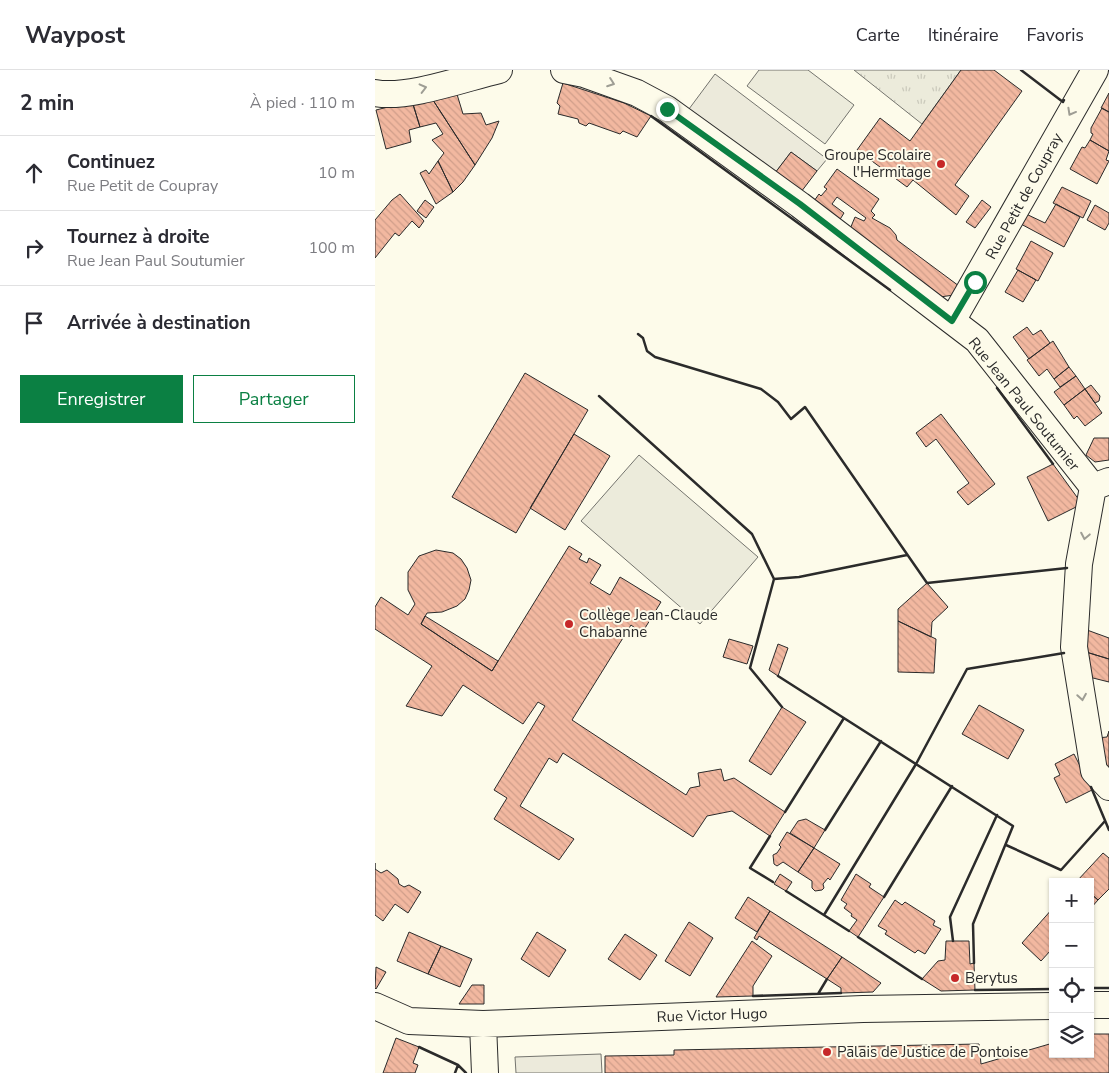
<!DOCTYPE html>
<html lang="fr">
<meta charset="utf-8">
<style>
body{margin:0;font-family:"Nunito Sans",sans-serif;background:#f7f7f7;color:#2b2b33}
.controls{position:absolute;right:15px;bottom:15px;display:grid;overflow:hidden;border-radius:0px;box-shadow:0 1px 4px #0004}
.controls button{width:45px;height:45px;display:grid;place-items:center;padding:0;border:0;border-bottom:1px solid #e1e1e2;background:#fff;color:#2b2b33;font:25px sans-serif}
.stop{position:absolute;width:15px;height:15px;margin:-11px;border:4px solid #0b8043;border-radius:50%;background:#fff}
.stop.end{background:#0b8043;border-color:#fff;box-shadow:0 1px 5px #0008}
.list{margin:0;padding:0;list-style:none}
h2{display:flex;justify-content:space-between;align-items:center;height:65px;margin:0;padding:0 20px;font-size:21px}
h2 small{font-size:16px;font-weight:400;color:#7c7c81}
.list li{display:grid;grid-template-columns:32px 1fr auto;gap:15px;align-items:center;box-sizing:border-box;height:75px;padding:0 20px;border-top:1px solid #e1e1e2}
.list b{display:block;font-size:19px;white-space:nowrap}
.list p{margin:0;font-size:16px;white-space:nowrap;color:#7c7c81}
.list em{font-size:16px;font-style:normal;color:#7c7c81}
.actions{display:flex;gap:10px;padding:15px 20px}
.actions a{flex:1;padding:11px 0;border:1px solid #0b8043;border-radius:0px;text-align:center;font-size:18px;color:#0b8043}
.actions .main{background:#0b8043;color:#fff}
.icon{flex:none;width:28px;height:28px;fill:none;stroke:currentColor;stroke-width:2;stroke-linecap:round;stroke-linejoin:round}
.map{position:relative;flex:none;width:734px;height:1003px;overflow:hidden}
header{display:flex;align-items:center;gap:30px;box-sizing:border-box;height:70px;padding:0 25px;background:#fff;border-bottom:1px solid #e1e1e2}
header strong{font-size:24px}
nav{display:flex;gap:28px;margin-inline-start:auto;font-size:18px}
main{display:flex}
aside{flex:1;background:#fff}
.map>svg:first-child{display:block}
.park{fill:url(#park-tufts);stroke:#74746e}
.pitch{fill:#ecebdb;stroke:#74746e}
.parking{fill:#eceadb;stroke:#74746e}
.building{fill:url(#building-back-hatch);stroke:#2b2b2b}
.lines{fill:none;stroke-linecap:round;stroke-linejoin:round}
.minor-casing{stroke:#2b2b2b;stroke-width:28}
.minor{stroke:#fdfbea;stroke-width:26}
.wall{stroke:#2b2b2b;stroke-width:2.5}
.oneway{stroke:#9e9d94}
.route{stroke:#0b8043;stroke-width:6}
.poi-dot{fill:#c62828;stroke:#fdfbea;stroke-width:2}
.labels{text-anchor:middle;stroke-width:4;stroke-linejoin:round;paint-order:stroke}
.poi-label{font-size:15px;fill:#2b2b2b;stroke:#fdfbea;text-anchor:start}
.street-label{font-size:15px;fill:#2b2b2b;stroke:#fdfbea}
</style>
<header>
<strong>Waypost</strong>
<nav><a>Carte</a><a>Itinéraire</a><a>Favoris</a></nav>
</header>
<main>
<aside>
<h2>2 min<small>À pied · 110 m</small></h2>
<ul class="list">
<li><svg class="icon" aria-label="ahead" viewBox="0 0 24 24"><path d="M12 20V5M6 11l6-6 6 6"/></svg><div><b>Continuez</b><p>Rue Petit de Coupray</p></div><em>10 m</em></li>
<li><svg class="icon" aria-label="right" viewBox="0 0 24 24"><path d="M7 20v-9h11M14 6l5 5-5 5"/></svg><div><b>Tournez à droite</b><p>Rue Jean Paul Soutumier</p></div><em>100 m</em></li>
<li><svg class="icon" aria-label="arrive" viewBox="0 0 24 24"><path d="M6 21V4h12l-3 4 3 4H6"/></svg><div><b>Arrivée à destination</b></div></li>
</ul>
<div class="actions"><a class="main">Enregistrer</a><a>Partager</a></div>
</aside>
<div class="map">
<svg width="734" height="1003" viewBox="0 0 734 1003">
<defs>
<pattern id="park-tufts" width="24" height="20" patternUnits="userSpaceOnUse" patternTransform="scale(1.25)"><rect width="24" height="20" fill="#ecebdb"/><path d="M3 7l-1-3M5 7V3M7 7l1-3M15 17l-1-3M17 17v-4M19 17l1-3" fill="none" stroke="#cbcabc"/></pattern>
<pattern id="building-back-hatch" width="6" height="6" patternUnits="userSpaceOnUse" patternTransform="scale(1.25)"><rect width="6" height="6" fill="#f2b8a0"/><path d="M-1 5l2 2M0 0l6 6M5-1l2 2" fill="none" stroke="#d09e8a"/></pattern>
</defs>
<rect width="100%" height="100%" fill="#fdfbea"/>
<!-- park -->
<path class="park" d="M479,0h107l-39,54z"/>
<!-- pitch -->
<path class="pitch" d="M384,0h49l46,35 -29,39 -78,-58z
M264,385l119,102 -58,67 -119,-103z"/>
<!-- parking -->
<path class="parking" d="M340,4l112,85 -10,12 -26,-19 -16,21 -86,-64z
M226,984l1,19h-86l-1,-16z"/>
<!-- building -->
<path class="building" d="M586,0h33l28,21 -67,94 14,11 -13,19 -43,-35 -6,7 -50,-37 23,-32 30,23z
M188,13l61,20 27,13 -14,21 -14,-6 -3,3 -31,-11 -3,3 -7,-3 -1,-4 -20,-5 2,-8 -3,-3z
M81,21l7,23 18,-1 5,12 13,-4 -7,17 -17,27 -44,-68z
M734,23v19l-8,-4z
M56,27l44,68 -12,17 -10,10 -15,-31 6,-8 -12,-13 11,-6 -7,-11 -16,4 -8,-26z
M37,31l8,26 -11,3 2,12 -25,7 -10,-39z
M727,38l7,4v39l-19,-11 3,-6 -2,-1v-5z
M715,70l19,11 -3,9 3,1 -12,23 -27,-15 12,-22 3,1z
M416,82l26,19 -16,21 -26,-19z
M63,91l15,31 -17,12 -16,-31 6,-3 3,4z
M462,99l42,30 -8,12 4,4 -3,3 18,10 6,7 1,5 62,46 -5,9 -14,2 -90,-68 5,-12 9,4 2,-3 -29,-21 -5,7 12,9 -5,8 -25,-20 5,-7 2,2 6,-7 -3,-2z
M687,117l29,14 -8,17 -30,-15z
M25,124l24,27 -5,7 -7,-7 -13,15 -4,-3 -20,25v-38l17,-20z
M50,130l9,7 -8,11 -9,-7z
M607,130l9,7 -16,21 -9,-6z
M681,134l24,13 -16,30 -45,-24 5,-10 21,10z
M720,135l14,8v10l-4,7 -18,-10z
M656,171l22,12 -15,28 -22,-12z
M643,200l18,10 -13,22 -18,-10z
M652,257l6,8 8,-5 9,13 -21,16 -16,-22z
M678,271l16,26 -15,12 -7,-10 -8,7 -12,-16z
M694,297l7,9 -16,11 -6,-8z
M150,303l63,37 -72,123 -64,-36z
M701,306l9,13 -21,16 -10,-13z
M716,315l9,11 -1,5 -4,2 -10,-14z
M710,319l17,24 -17,13 -8,-10 -3,3 -10,-14z
M566,344l54,70 -27,21 -11,-13 12,-9 -33,-44 -10,8 -10,-14z
M199,364l36,22 -45,74 -35,-22z
M719,368h15v22l-14,2 -9,-7z
M678,394l29,40 -34,17 -21,-44z
M194,476l13,8 -3,5 8,4 2,-5 12,7 -11,18 20,12 10,-18 41,25 -19,31 -11,-8 -59,95 114,75 4,-7 10,-2 -2,-13 23,-4 3,12 10,-3 51,34 -15,24 -38,-25 -25,5 -14,21 -130,-84 -6,10 -8,-5 -29,48 54,33 -15,21 -65,-41 13,-21 -13,-8 51,-84 -7,-4 -15,22 -60,-39 -21,31 -36,-10 26,-40 -57,-37v-22l6,-10 27,18 7,-11 -7,-14v-18l11,-16 17,-6 17,3 8,6 6,9 4,12 -2,10 -4,9 -8,7 -15,6 -15,1 -6,11 71,47z
M552,513l21,24 -16,15 -1,15 -33,-16v-12z
M50,546l73,45 -6,10 -71,-47z
M523,551l38,18 -2,34 -36,-1z
M712,560l22,8v21l-23,-7z
M354,569l24,7 -6,18 -24,-7z
M403,574l10,4 -10,28 -9,-6z
M711,582l23,7v23l-20,-5z
M604,635l45,25 -16,29 -46,-25z
M407,637l24,15 -35,53 -22,-14z
M734,661v37l-3,-1 -9,-29 10,-1z
M699,684l18,36 -26,13 -12,-25 6,-3 -5,-11z
M431,749l19,11 -11,18 -24,-15 8,-12z
M412,762l27,16 -16,24 -15,-10 -6,4 -3,-2 -1,-9 4,-2 4,-6 -2,-2z
M439,778l26,16 -10,16 -2,-2 -5,6 1,4 -2,2 -7,1 -3,-3v-7l-14,-9z
M728,783l6,5v31l-11,11 -8,-7v-11l-13,-1z
M0,793v6l6,4 6,-3 11,9 1,5 5,3 5,-2 12,7 -13,21 -13,-9 -12,17 -8,-6z
M405,804l12,8 -6,9 -12,-7z
M481,804l15,10 -2,3 15,10 -26,40 -9,-6 8,-11 -6,-4 1,-2 -8,-6 3,-4 -6,-4z
M715,823l8,7 -8,9z
M373,827l22,14 -13,21 -22,-14z
M520,830l7,5 3,-3 30,19 -2,4 8,4 -16,25 -7,-4 -3,3 -30,-19 2,-3 -9,-5z
M678,838v43l-2,-1 -10,11 -19,-18z
M395,841l72,46 -15,22 -68,-43 -2,4 -3,-2z
M314,852l24,16 -23,38 -25,-15z
M34,862l32,14 -13,28 -31,-13z
M162,862l29,18 -17,27 -28,-18z
M250,864l32,21 -17,25 -32,-21z
M377,871l20,15 -19,30v10l-37,1z
M571,871h23l1,23 4,-1 1,27 -34,1 -19,-12 16,-18 7,-1z
M66,876l31,13 -12,28 -32,-13z
M467,887l39,26 -8,9 -32,1v-5l-14,-9z
M1,897l10,5 -10,17 -1,-1z
M97,915h12v19h-25z
M715,964h19v39h-504v-17l69,-1v-5l305,-6 2,20 72,-21v11h37z
M21,968l23,9 -6,16 5,2 -3,8h-32z"/>
<g class="lines">
<!-- minor casing -->
<g class="minor-casing">
<path id="minor" d="M189,0l20,4 53,19 30,16 133,96 177,135 116,147 16,-6
M0,23c34,6 90,-15 124,-23
M577,251l143,-251
M718,417l-14,77 -5,83 20,124 15,16
M715,935h19
M0,936l34,15 74,3 380,-15 190,-3
M108,954l2,49"/>
</g>
<!-- minor -->
<use href="#minor" class="minor"/>
<!-- wall -->
<path class="wall" d="M646,0l42,32 1,-2
M276,46l239,174
M263,264l5,4 4,13 8,6 106,32 17,13 13,17 14,-12 122,176 140,-15
M622,318l56,76
M224,326l153,138 22,45 -24,89 32,39
M399,509l25,-2 108,-22
M403,606l235,150 -40,98 1,39
M716,717l18,43
M410,742l59,-94
M450,760l56,-89
M395,766l-20,32 23,14
M631,775l55,25 44,-49
M411,821l63,40
M509,827l68,-111
M449,845l92,-151 51,-95 97,-16
M483,867l64,42
M578,871l-3,-24 47,-102
M715,918h19
M600,920l78,-1
M443,924l9,-15
M378,926l88,-3
M44,977l39,18 8,8
M80,1003l3,-8"/>
</g>
<!-- one-way arrows -->
<defs><path id="oneway-chevron" d="M-2-3.5L2.5 0L-2 3.5" fill="none" stroke-width="1.6" stroke-linecap="round" stroke-linejoin="round" transform="scale(1.25)"/></defs>
<g class="oneway">
<use href="#oneway-chevron" transform="translate(236 13) rotate(20)"/>
<use href="#oneway-chevron" transform="translate(48 18) rotate(-14)"/>
<use href="#oneway-chevron" transform="translate(696 42) rotate(119)"/>
<use href="#oneway-chevron" transform="translate(710 466) rotate(101)"/>
<use href="#oneway-chevron" transform="translate(707 627) rotate(81)"/>
</g>
<g class="lines">
<!-- route -->
<path class="route" d="M292,39l133,95 152,117 23,-39"/>
</g>
<!-- markers -->
<g class="poi-dot">
<circle cx="566" cy="94" r="5"/>
<circle cx="194" cy="554" r="5"/>
<circle cx="580" cy="908" r="5"/>
<circle cx="452" cy="982" r="5"/>
</g>
<g class="labels">
<!-- poi labels -->
<g class="poi-label">
<text x="556" y="90" text-anchor="end">Groupe Scolaire<tspan x="556" dy="17">l'Hermitage</tspan></text>
<text x="204" y="550">Collège Jean-Claude<tspan x="204" dy="17">Chabanne</tspan></text>
<text x="590" y="913">Berytus</text>
<text x="462" y="987">Palais de Justice de Pontoise</text>
</g>
<!-- street labels -->
<g class="street-label">
<text transform="translate(649 126) rotate(-61)" y="5">Rue Petit de Coupray</text>
<text transform="translate(649 334) rotate(51)" y="5">Rue Jean Paul Soutumier</text>
<text transform="translate(337 945) rotate(-2)" y="5">Rue Victor Hugo</text>
</g>
</g>
</svg>
<div class="controls">
<button>+</button>
<button>−</button>
<button><svg class="icon" aria-label="locate" viewBox="0 0 24 24"><circle cx="12" cy="12" r="6"/><path d="M12 2v4M12 18v4M2 12h4M18 12h4"/></svg></button>
<button><svg class="icon" aria-label="layers" viewBox="0 0 24 24"><path d="M12 4l9 5-9 5-9-5zM3 14l9 5 9-5"/></svg></button>
</div>
<div class="stop" style="left:600px;top:212px"></div>
<div class="stop end" style="left:292px;top:39px"></div>
</div>
</main>
